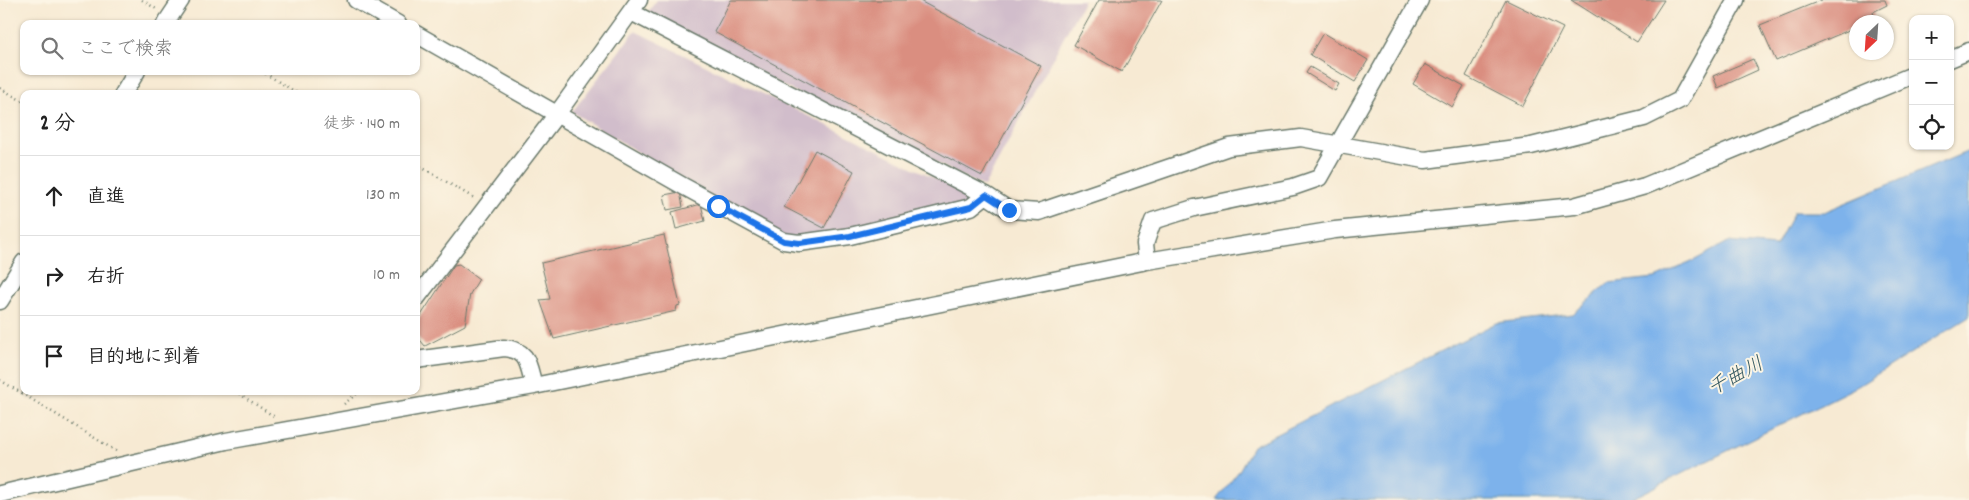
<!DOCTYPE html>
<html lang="ja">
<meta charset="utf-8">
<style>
body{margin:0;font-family:Dekko,"Klee One",sans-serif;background:#f6f6f6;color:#222}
.controls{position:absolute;right:15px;top:15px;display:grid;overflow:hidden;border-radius:10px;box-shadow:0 1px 4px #0004}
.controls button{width:45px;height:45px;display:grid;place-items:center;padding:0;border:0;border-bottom:1px solid #e0e0e0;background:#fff;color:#222;font:25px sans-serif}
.compass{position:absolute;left:1849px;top:15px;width:45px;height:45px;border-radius:50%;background:#fff;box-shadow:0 1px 4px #0004;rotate:205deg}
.stop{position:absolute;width:15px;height:15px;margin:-11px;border:4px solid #1a73e8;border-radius:50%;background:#fff}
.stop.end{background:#1a73e8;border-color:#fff;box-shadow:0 1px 5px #0008}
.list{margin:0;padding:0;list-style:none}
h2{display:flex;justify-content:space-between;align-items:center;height:65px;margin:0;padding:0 20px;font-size:21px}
h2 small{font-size:16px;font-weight:400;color:#767676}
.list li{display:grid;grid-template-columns:32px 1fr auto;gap:15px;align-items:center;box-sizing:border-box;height:80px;padding:0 20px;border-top:1px solid #e0e0e0}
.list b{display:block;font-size:19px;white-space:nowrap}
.list em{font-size:16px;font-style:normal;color:#767676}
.icon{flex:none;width:28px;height:28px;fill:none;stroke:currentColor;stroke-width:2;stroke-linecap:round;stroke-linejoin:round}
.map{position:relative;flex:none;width:1969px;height:500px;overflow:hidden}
.search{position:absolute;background:#fff;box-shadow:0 1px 4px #0004;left:20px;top:20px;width:400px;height:55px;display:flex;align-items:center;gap:12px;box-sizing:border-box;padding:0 18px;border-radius:10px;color:#767676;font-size:19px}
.panel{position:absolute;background:#fff;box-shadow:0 1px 4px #0004;left:20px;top:90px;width:400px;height:305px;border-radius:10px}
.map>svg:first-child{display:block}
.industrial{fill:#d1bdcb}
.water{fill:#7db2eb;stroke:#4e7890}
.building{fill:#da8e80}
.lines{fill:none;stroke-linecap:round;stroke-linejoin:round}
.minor-casing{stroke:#6b7a6c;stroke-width:19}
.path{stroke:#6b7a6c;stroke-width:2.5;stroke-dasharray:1 4;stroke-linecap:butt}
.minor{stroke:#fff;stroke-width:16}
.route{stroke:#1a73e8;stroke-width:6}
.labels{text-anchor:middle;stroke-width:4;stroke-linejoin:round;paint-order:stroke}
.water-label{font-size:20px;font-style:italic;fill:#365a62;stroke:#fcf5e5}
</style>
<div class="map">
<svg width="1969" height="500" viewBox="0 0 1969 500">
<rect width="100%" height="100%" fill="#fcf5e5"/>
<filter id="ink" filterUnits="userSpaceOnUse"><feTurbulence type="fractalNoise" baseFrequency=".02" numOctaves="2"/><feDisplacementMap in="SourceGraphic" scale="10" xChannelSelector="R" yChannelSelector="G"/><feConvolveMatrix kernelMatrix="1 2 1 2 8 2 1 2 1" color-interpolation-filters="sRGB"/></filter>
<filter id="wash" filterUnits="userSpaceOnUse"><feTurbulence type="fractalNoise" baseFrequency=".0096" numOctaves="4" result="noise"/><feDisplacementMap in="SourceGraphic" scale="20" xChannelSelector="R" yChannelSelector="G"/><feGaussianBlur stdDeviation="1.12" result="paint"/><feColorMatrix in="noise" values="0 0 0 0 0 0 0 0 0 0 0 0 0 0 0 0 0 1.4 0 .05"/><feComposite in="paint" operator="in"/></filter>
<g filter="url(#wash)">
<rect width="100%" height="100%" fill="#f7ead3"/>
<!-- industrial -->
<path class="industrial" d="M657,0h427l-100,187 -339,-171z
M635,31l338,166 -2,10 -187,34 -212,-129z"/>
<!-- water -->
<path class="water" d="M1969,151v166l-111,69 -229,114h-413l23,-29 14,-25 243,-123 77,-9 35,-31 47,-5 40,-18 33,-18 48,4 18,-34h30z"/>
<g id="blocks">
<!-- building -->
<path class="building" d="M731,0h187l123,66 -59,110 -268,-144z
M1099,0h63l-40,72 -48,-27z
M1506,0l57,28 -40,78 -57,-30z
M1571,0h93l-27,42z
M1822,0h63l2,5 -14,7 2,7 -9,3h-10v5l-80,34 -16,-36z
M1323,33l45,27 -13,22 -45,-27z
M1753,59l5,11 -40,18 -5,-12z
M1425,64l39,22 -12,21 -39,-23z
M1310,67l29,17 -4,7 -29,-18z
M815,150l39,21 -30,57 -40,-21z
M680,192l3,15 -16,3 -3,-15z
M701,204l4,17 -29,8 -4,-17z
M664,235l16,70 -3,1 -1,5 -122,28 -14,-39 10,-1 -9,-36z
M459,264l20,15 -9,15 -5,31 -40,21 -9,-11v-12l38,-58z"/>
</g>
</g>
<g filter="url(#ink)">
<use href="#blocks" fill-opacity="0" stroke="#6b7a6c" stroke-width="1"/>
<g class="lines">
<!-- minor casing -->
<g class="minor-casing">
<path id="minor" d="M356,0l42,24
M631,12l355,183 23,15 30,2 190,-65 72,-9 124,22 106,-14 113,-28 36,-18 56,-100
M165,24l16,-24
M416,34l267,152 101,55 15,2 51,-7 121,-29 15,-12
M1950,59l19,-8
M123,94l14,-23
M1147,261l-2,-17 8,-23 41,-13 99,-21 26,-9 101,-178
M416,299l141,-185 82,-114
M0,301l24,-39
M416,360l88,-12c25,2 24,17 30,38
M0,494l226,-53 308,-55 613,-125 188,-31 239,-24 71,-20 268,-111"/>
</g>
<!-- path -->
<path class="path" d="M142,0l16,10
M261,71l38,23
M0,88l24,14
M416,164l58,34
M0,380l116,71
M235,391l40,26
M344,404l16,-13"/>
<!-- minor -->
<use href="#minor" class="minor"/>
</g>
</g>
<g class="lines" filter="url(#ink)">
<!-- route -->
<path class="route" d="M718,206l66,35 16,2 50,-7 121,-29 15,-12 23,15"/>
</g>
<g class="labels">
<!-- water labels -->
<g class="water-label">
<text transform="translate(1735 375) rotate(-28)" y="7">千曲川</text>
</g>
</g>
</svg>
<div class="controls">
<button>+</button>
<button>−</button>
<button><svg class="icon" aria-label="locate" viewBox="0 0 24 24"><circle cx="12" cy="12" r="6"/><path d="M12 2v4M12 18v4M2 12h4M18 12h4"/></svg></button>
</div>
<svg class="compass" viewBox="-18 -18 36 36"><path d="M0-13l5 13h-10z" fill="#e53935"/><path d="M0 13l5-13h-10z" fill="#767676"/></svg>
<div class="stop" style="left:718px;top:206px"></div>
<div class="stop end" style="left:1009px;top:210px"></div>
<div class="search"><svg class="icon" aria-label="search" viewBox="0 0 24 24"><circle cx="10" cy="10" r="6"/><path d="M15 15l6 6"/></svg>ここで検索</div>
<section class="panel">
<h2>2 分<small>徒歩 · 140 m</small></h2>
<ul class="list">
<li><svg class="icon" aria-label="ahead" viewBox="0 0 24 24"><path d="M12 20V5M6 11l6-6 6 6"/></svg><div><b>直進</b></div><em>130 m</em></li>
<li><svg class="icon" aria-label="right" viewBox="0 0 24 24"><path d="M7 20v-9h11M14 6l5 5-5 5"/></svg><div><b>右折</b></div><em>10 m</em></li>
<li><svg class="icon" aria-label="arrive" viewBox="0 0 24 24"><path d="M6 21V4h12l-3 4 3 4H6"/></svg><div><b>目的地に到着</b></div></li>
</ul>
</section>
</div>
